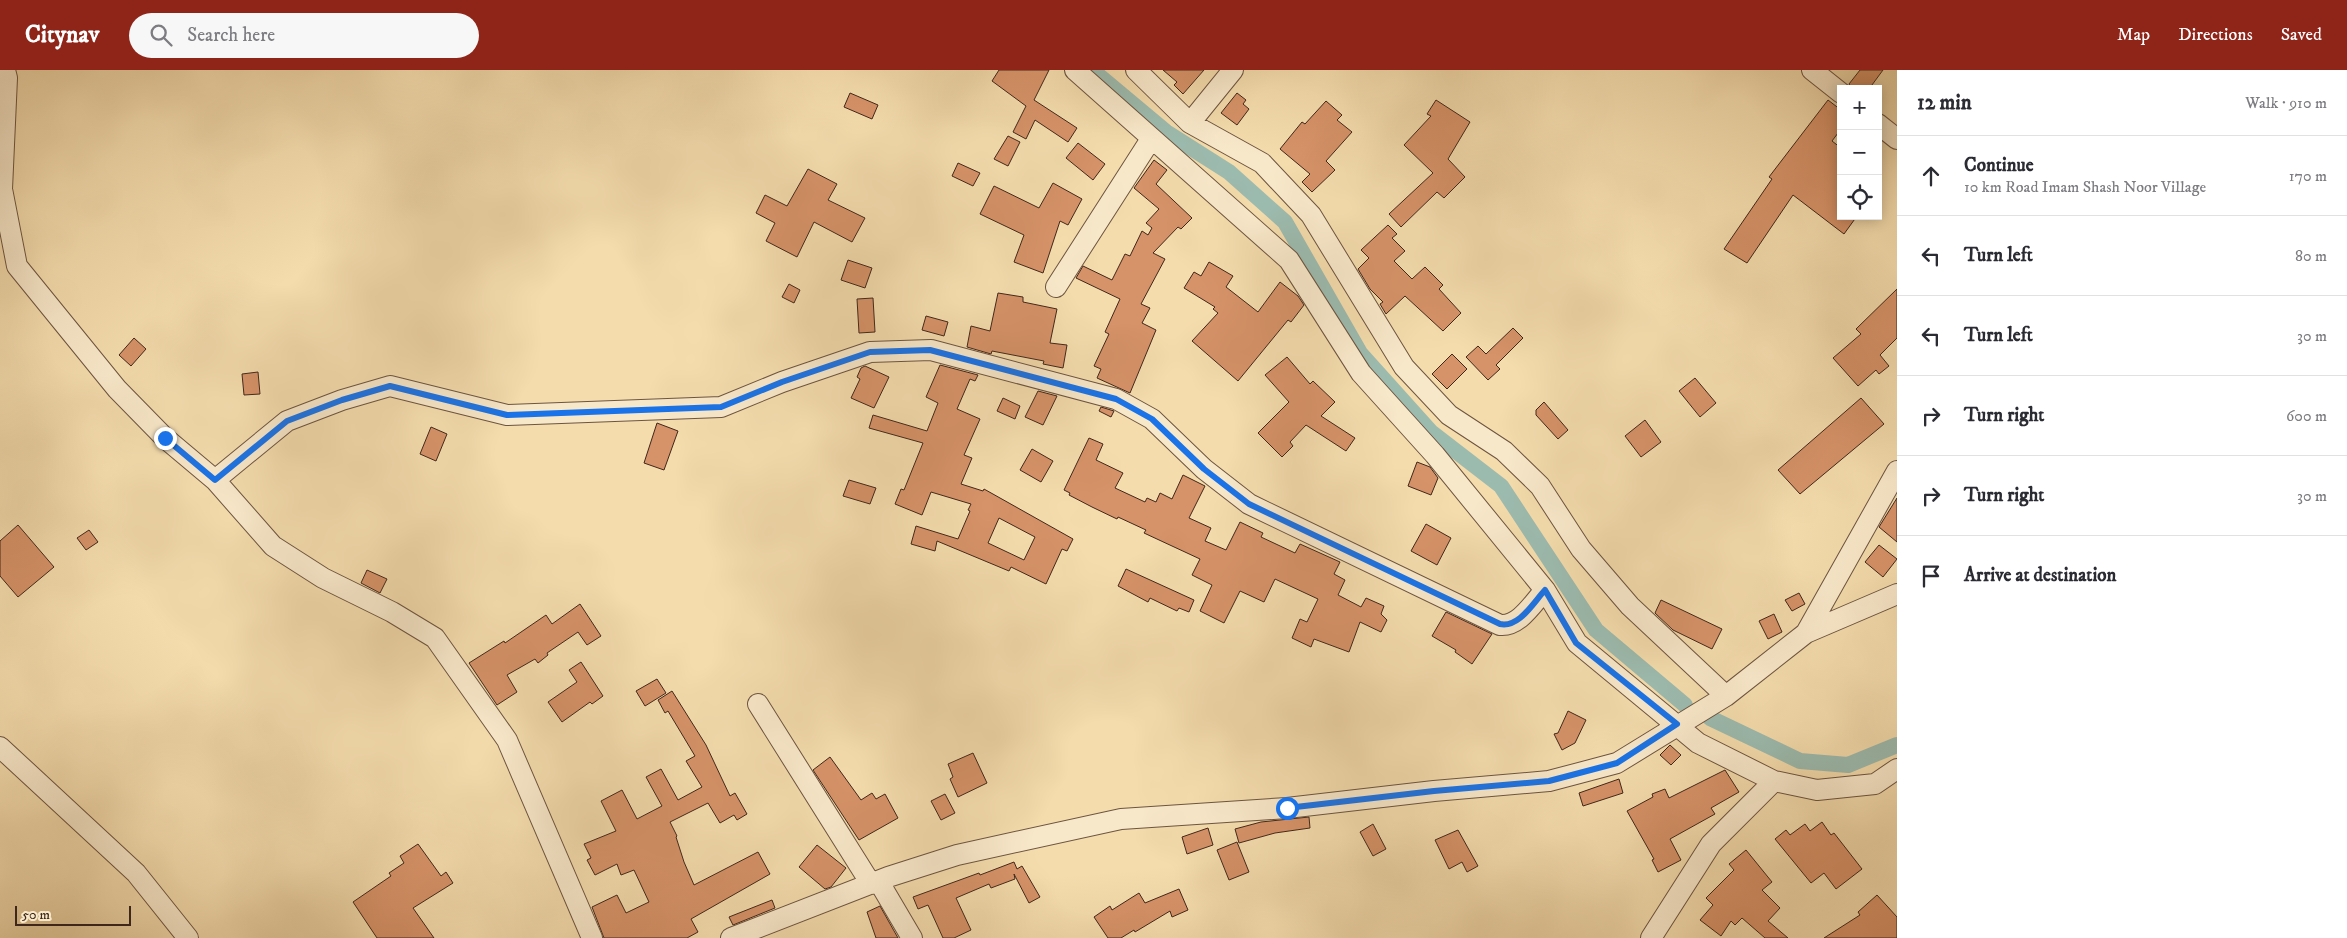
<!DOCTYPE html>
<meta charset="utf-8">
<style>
body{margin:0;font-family:"IM FELL DW Pica",serif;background:#f7f7f7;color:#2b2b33}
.controls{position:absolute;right:15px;top:15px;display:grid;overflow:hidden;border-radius:0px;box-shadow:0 2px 12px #0003}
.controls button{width:45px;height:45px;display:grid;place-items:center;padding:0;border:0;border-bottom:1px solid #e1e1e2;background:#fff;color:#2b2b33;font:25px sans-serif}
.scale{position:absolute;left:15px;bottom:12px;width:116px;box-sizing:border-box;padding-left:5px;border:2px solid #40271b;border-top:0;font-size:14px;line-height:18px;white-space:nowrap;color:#40271b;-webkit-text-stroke:4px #f8e8ca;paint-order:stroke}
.stop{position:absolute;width:15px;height:15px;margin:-11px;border:4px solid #1a73e8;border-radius:50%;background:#fff}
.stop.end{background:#1a73e8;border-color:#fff;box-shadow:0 1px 5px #0008}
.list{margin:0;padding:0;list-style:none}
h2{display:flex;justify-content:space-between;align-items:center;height:65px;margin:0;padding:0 20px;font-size:21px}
h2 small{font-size:16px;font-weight:400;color:#7c7c81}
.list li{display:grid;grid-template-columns:32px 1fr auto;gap:15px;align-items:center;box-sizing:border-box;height:80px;padding:0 20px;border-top:1px solid #e1e1e2}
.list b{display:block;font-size:19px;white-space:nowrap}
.list p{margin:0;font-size:16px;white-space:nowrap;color:#7c7c81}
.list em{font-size:16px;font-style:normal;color:#7c7c81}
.icon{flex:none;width:28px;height:28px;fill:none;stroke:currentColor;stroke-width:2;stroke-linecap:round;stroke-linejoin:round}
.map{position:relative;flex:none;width:1897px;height:868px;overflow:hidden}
header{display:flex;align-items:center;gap:30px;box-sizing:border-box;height:70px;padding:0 25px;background:#8f2418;color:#fff}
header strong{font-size:24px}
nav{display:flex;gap:28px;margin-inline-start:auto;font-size:18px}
.search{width:350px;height:45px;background:#f7f7f7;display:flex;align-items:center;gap:12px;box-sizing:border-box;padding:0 18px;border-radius:28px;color:#7c7c81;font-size:19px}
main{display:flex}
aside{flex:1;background:#fff}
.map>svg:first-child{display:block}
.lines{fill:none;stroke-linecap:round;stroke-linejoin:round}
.canal{stroke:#9cbbaf;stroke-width:16}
.building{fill:#d69268;stroke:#40271b;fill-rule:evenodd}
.minor-casing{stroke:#6d5440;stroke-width:22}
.minor{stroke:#f8e8ca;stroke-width:20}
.route{stroke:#1a73e8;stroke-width:6}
</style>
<header>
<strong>Citynav</strong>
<div class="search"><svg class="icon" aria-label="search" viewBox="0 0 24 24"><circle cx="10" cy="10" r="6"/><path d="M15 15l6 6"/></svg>Search here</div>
<nav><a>Map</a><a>Directions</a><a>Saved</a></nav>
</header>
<main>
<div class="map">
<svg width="1897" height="868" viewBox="0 0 1897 868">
<rect width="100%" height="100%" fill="#f4dcad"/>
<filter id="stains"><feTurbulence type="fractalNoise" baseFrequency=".004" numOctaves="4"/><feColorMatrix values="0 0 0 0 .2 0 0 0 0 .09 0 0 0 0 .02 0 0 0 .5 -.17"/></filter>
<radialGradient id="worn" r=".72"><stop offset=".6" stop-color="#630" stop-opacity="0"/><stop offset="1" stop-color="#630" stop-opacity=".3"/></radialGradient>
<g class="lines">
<!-- canal -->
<path class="canal" d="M1092,0l74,62 63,40 56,50 75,131 71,79 70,54 95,144 89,75
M1710,648l90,43 48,4 49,-20"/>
</g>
<!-- building -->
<path class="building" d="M999,0h50l-15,30 43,28 -9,14 -33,-22 -9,19 -13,-7 13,-26 -34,-25z
M1163,0h41l-21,24 -9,-9 3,-3z
M1860,0h23l-14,19h-17l-3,-5z
M850,23l28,12 -6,14 -28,-12z
M1237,23l9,7 -3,4 6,5 -12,16 -16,-12z
M1436,30l34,22 -22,37 17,18 -21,21 -7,-6 -36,35 -12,-13 44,-41 -29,-28 27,-29 -4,-2z
M1828,30l13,10v19l-9,12 9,7v68h16l-13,18 -51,-39 -46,68 -23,-14 48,-70 -3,-2z
M1326,31l16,14 -5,5 15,12 -26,29 9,9 -23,22 -10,-10 8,-8 -30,-25 22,-27 3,2z
M1008,66l12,6 -12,24 -14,-7z
M1078,73l27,21 -12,16 -27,-22z
M1154,90l13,10 -11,14 36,34 -11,11 -3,-2 -25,26 12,6 -24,45 9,4 -8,15 14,7 -26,63 -33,-15 4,-9 -7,-3 15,-32 -4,-2 15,-33 -44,-21 7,-12 29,14 13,-26 5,2 12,-25 6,4 4,-7 -6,-5 13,-14 -25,-21z
M958,93l22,10 -7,13 -21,-10z
M808,99l29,15 -9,16 37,18 -13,24 -38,-20 -17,35 -31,-16 9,-18 -19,-10 9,-18 22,11z
M1053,113l29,16 -14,26 -8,-4 -17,52 -29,-11 10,-27 -44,-21 14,-28 45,22z
M1388,155l9,9 -5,4 13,13 -11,10 18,18 13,-12 18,18 -4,4 22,24 -18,18 -38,-35 -19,18 -6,-10 3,-2 -13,-13 -12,-20 11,-11 -8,-8z
M848,190l24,8 -7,20 -24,-8z
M1209,192l24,14 -7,11 32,25 22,-30 18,14 6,9 -13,17 -3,-2 -50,61 -46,-40 26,-28 -5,-4 2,-2 -31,-19 10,-16 7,4z
M789,214l11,6 -6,13 -12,-6z
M1897,219v49l-17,17 9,11 -10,8 -3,-4 -18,16 -25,-28 28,-24 -5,-5z
M998,223l25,4v5l34,7 -7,34 17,2 -4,23 -20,-4 1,-3 -52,-10 -1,3 -24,-7 4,-21 19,5z
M873,228l2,34 -16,1 -2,-34z
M926,246l22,6 -4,14 -22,-6z
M1513,258l10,10 -27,27 4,4 -12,11 -22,-23 12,-11 8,8z
M134,268l12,11 -15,17 -12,-11z
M1452,284l15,15 -20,20 -15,-15z
M1287,287l23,27 3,-3 22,21 -14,14 34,22 -9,13 -40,-26 -16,17 3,4 -11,11 -24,-24 31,-31 -24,-27z
M940,295l38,10 -3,6 -5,-2 -13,30 23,10 -16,36 8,3 -11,26 22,7 1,-2 89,50 -6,12 -5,-2 -16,35 -35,-17 -2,4 -72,-30 -2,10 -24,-7 5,-18 42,13 12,-28 -2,-1 3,-6 -40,-12 -9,23 -27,-11 6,-15 3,1 19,-47 -54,-15 4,-13 54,16 11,-28 -12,-6zM999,448l36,19 -11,23 -36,-17z
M865,296l24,11 -15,31 -23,-10 9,-19 -3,-2 4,-9z
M258,302l2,22 -16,1 -2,-21z
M1695,308l21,25 -16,14 -21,-26z
M1038,321l19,5 -14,29 -18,-8z
M1003,328l17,8 -5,13 -18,-8z
M1861,328l23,26 -84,70 -22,-24z
M1544,332l24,28 -10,9 -22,-24v-5z
M1101,337l13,4 -3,6 -12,-6z
M1645,350l16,22 -20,15 -16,-21z
M657,353l21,8 -14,39 -20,-7z
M431,357l16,7 -11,27 -16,-7z
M1089,368l14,6 -7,16 27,13 -8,15 30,14 2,-4 9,4 4,-9 12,6 11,-24 22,11 -16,32 22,10 -6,13 21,9 14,-28 23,11 -2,4 34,16 5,-9 40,18 -6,12 11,6 -7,15 23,12 5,-9 18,8 -3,8 6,6 -6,12 -21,-10 -11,30 -35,-13 -3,8 -19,-9 8,-19 7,3 11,-23 -43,-20 -11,23 -24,-11 -16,32 -24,-12 12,-26 -20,-10 8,-16 -56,-26 2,-3 -28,-13 -1,2 -25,-12 -23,-12 1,-2 -6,-3z
M1032,379l21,12 -12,21 -21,-12z
M1417,392l13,5 8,11 -7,17 -23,-9z
M849,410l27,8 -6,16 -27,-8z
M1897,428v44l-18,-15z
M1426,454l25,14 -14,27 -26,-14z
M18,455l36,42 -36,30 -18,-21v-35z
M89,460l9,12 -12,8 -9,-12z
M1879,475l18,14 -14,18 -18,-15z
M1126,499l68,31 -5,12 -10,-4 -2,3 -27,-13 -2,4 -30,-16z
M367,500l20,9 -7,14 -19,-10z
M1799,523l6,11 -13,7 -7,-11z
M1661,530l61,29 -10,20 -39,-19 -18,-17z
M580,534l21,32 -14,9 -9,-13 -31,21 1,2 -10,8 -3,-4 -28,16 10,17 -20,13 -28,-42 35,-22 1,2 41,-28 6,9z
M1446,542l46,22 -20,30 -17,-12 1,-2 -24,-14z
M1774,544l8,18 -14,7 -9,-18z
M581,592l22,34 -11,8 -2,-2 -28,20 -14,-20 29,-20 -8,-12z
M657,609l9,14 -21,13 -9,-15z
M672,621l34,54 24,51 5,-3 12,21 -10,6 -3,-5 -14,8 -12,-20 -38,19 7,14 -1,1 8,25 10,23 64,-33 12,22 -79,45 7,13 -11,6h-83l-12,-31 25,-12 9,18 23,-11 -15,-32 -13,5 -4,-11 -22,11 -8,-15 4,-2 -7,-14 32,-13 -15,-30 21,-11 15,29 25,-13 -16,-29 15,-8 17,31 24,-13 -16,-26 9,-5 -27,-45 -3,2 -7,-13z
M1568,641l18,9 -11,23 -13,7 -8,-16 4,-1z
M1670,675l11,10 -10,10 -11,-10z
M973,683l14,30 -29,14 -8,-18 3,-2 -5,-13z
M830,687l31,43 11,-7 4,6 9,-5 13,24 -39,22 -46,-70z
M1725,700l14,22 -28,16 4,6 -45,25 11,21 -23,12 -6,-12 2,-1 -27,-48 26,-14 -1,-3 13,-5 4,9z
M1619,709l4,14 -40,13 -4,-13z
M945,724l10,19 -14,7 -10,-19z
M1309,747l1,11 -35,5 -36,10 -4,-14 26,-7z
M1822,752l9,13 3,-2 28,36 -26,20 -12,-16 -13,10 -36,-44 11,-9 4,5 15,-11 5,7z
M1373,754l13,25 -13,7 -13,-24z
M1208,758l5,17 -26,9 -5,-17z
M1458,760l20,36 -11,6 -5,-10 -13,7 -14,-29z
M1237,772l12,30 -20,8 -12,-30z
M418,774l23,32 5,-4 7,11 -40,25 21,30h-57l-24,-36 38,-26 -2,-3 15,-10 -4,-7z
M817,775l29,23 -15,19 -6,2 -26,-22z
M1746,780l26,32 -10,8 18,18 -12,13 20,17h-23l-23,-20 -7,7 -4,-4 -10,15 -21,-16 13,-15 -7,-7 28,-28 -5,-6z
M1014,792l3,7 5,-3 18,31 -11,6 -15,-29 1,5 -24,9 -2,-4 -33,14 15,32 -17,8h-11l-15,-33 -10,4 -5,-12 66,-24 1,2z
M1179,819l9,21 -16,7 -2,-6 -35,21 -1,-2 -13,8h-13l-14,-21 16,-11 2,4 27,-17 6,10z
M1877,825l20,22v21h-73l36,-23 -2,-3z
M772,830l3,8 -42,17 -4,-8z
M880,836l18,32h-22l-9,-26z"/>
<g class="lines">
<!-- minor casing -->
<g class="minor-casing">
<path id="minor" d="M5,0l2,8 -5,111 15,77 100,123 48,49 50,42 58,66 50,32 69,34 43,26 72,102 85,198
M1075,0l214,190 72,113 74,82 110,135 32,53 121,100 76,38 43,9 58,-6 22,-15
M1136,0l54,53 72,40 49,52 93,152 45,48 55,36 36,35 41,63 49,57 96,90
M1812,0l29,23
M1190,53l43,-53
M1878,54l19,15
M1056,217l95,-148
M215,410l72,-59 55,-21 48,-14 117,29 214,-8 61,-25 88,-30 61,-2 185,49 36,20 52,50 45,35 251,121c19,2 33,-22 45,-35
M1806,563l91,-162
M758,634l113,180
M0,677l136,126 52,65
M879,812l33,56
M731,868l157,-61 69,-22 164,-36 166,-11 147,-17 115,-10 68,-18 109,-67 80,-63 91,-39
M1651,868l60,-94 63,-63"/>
</g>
<!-- minor -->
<use href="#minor" class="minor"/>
</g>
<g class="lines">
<!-- route -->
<path class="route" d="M165,368l50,42 72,-59 55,-21 48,-14 117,29 214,-8 61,-25 88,-30 60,-2 186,49 36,20 52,50 45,35 251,120c19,4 33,-21 45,-34l31,53 101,81 -60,39 -68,18 -115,10 -147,17"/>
</g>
<rect width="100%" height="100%" filter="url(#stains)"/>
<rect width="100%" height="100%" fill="url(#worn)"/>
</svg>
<div class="controls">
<button>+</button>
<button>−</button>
<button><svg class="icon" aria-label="locate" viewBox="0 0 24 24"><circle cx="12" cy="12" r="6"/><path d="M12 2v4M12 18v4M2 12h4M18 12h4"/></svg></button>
</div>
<div class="scale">50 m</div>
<div class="stop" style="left:1287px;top:738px"></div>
<div class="stop end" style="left:165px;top:368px"></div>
</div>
<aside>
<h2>12 min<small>Walk · 910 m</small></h2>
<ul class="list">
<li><svg class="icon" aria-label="ahead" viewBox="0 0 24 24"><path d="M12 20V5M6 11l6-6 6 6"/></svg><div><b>Continue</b><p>10 km Road Imam Shash Noor Village</p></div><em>170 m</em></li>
<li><svg class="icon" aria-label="left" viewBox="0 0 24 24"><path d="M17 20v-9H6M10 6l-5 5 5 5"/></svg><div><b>Turn left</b></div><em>80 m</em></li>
<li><svg class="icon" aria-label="left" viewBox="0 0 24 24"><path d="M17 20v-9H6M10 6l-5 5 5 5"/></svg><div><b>Turn left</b></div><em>30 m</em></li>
<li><svg class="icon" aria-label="right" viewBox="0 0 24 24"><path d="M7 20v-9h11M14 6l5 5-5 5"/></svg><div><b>Turn right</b></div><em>600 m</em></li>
<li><svg class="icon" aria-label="right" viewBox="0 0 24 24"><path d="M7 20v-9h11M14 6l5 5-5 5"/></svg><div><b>Turn right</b></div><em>30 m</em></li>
<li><svg class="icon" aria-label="arrive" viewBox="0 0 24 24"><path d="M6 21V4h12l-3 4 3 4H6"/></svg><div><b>Arrive at destination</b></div></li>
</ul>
</aside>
</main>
